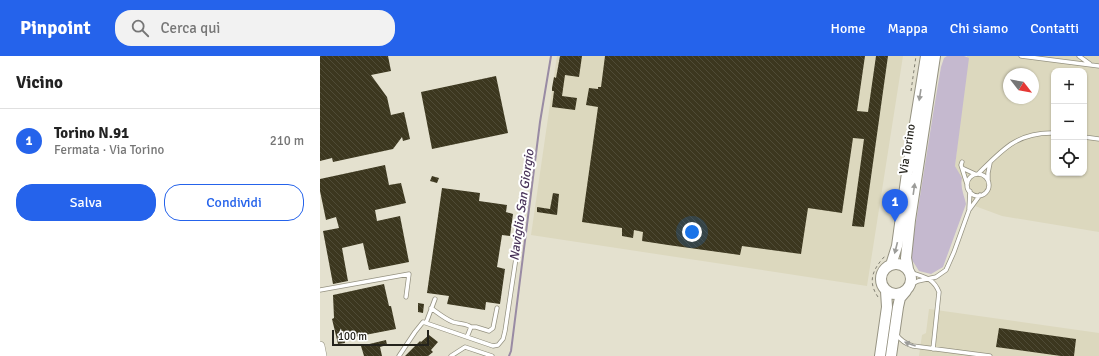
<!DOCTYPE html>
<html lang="it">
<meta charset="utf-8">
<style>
body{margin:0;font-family:Signika,sans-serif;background:#f2f2f2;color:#222}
.controls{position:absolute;right:12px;top:12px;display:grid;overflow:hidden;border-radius:8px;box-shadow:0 1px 3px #0004}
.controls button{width:36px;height:36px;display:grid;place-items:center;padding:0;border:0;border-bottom:1px solid #e0e0e0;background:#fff;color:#222;font:20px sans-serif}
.compass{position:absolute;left:683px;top:12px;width:36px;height:36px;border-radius:50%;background:#fff;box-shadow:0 1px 3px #0004;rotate:121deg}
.scale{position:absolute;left:12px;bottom:10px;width:97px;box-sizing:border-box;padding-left:4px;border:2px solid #24231c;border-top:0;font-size:11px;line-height:14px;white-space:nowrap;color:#24231c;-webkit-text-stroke:3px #fff;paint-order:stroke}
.you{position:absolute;left:372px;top:176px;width:14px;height:14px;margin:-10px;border:3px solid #fff;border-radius:50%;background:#1a73e8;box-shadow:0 0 0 6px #1a73e833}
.badge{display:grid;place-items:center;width:26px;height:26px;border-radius:50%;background:#2563eb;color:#fff;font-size:13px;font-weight:700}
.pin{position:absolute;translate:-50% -33px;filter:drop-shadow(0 1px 2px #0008)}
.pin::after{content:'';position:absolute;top:21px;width:14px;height:12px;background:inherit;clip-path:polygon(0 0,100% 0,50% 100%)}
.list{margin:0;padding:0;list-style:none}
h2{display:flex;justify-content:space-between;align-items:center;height:52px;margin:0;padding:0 16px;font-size:17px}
h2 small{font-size:13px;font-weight:400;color:#767676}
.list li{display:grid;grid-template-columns:26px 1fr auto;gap:12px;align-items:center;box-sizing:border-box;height:64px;padding:0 16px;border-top:1px solid #e0e0e0}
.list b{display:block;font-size:15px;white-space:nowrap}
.list p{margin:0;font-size:13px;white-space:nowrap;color:#767676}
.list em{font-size:13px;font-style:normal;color:#767676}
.actions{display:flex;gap:8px;padding:12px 16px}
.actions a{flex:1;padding:9px 0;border:1px solid #2563eb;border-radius:16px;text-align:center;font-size:14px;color:#2563eb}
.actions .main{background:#2563eb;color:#fff}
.icon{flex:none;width:22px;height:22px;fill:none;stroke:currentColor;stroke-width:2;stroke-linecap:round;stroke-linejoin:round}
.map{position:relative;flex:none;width:779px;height:300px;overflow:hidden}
header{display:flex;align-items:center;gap:24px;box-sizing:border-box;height:56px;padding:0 20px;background:#2563eb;color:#fff}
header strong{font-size:19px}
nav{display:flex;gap:22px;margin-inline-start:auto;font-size:14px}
.search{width:280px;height:36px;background:#f2f2f2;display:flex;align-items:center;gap:10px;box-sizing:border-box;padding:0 14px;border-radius:16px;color:#767676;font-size:15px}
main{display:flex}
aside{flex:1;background:#fff}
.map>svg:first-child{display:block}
.built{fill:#dcd8be;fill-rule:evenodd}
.green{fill:#c5b9cf}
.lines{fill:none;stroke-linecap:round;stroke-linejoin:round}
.stream{stroke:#998ba4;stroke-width:2}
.building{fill:url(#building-back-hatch)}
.service-casing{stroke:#959281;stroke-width:5}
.tertiary-casing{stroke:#959281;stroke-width:10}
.secondary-casing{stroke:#959281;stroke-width:12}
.path{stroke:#817f72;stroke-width:1;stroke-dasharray:3 3;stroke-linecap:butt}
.service{stroke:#fff;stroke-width:3.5}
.tertiary{stroke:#fff;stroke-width:9}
.secondary{stroke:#fff;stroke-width:10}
.oneway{fill:#9c9c99}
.labels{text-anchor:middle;stroke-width:4;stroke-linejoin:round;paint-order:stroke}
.street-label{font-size:12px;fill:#24231c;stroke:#fff}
.water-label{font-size:13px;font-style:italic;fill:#493359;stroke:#fff}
</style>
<header>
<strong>Pinpoint</strong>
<div class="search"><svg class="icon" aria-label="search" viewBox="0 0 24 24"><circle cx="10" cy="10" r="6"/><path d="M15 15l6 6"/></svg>Cerca qui</div>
<nav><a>Home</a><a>Mappa</a><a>Chi siamo</a><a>Contatti</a></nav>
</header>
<main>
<aside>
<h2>Vicino<small></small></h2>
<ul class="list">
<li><span class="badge">1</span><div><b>Torino N.91</b><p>Fermata · Via Torino</p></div><em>210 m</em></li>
</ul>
<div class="actions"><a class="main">Salva</a><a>Condividi</a></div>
</aside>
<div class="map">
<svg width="779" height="300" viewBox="0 0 779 300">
<defs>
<pattern id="building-back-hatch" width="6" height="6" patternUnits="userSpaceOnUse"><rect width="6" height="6" fill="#3c371f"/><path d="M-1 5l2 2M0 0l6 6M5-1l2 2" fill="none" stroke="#4f4b36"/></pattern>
</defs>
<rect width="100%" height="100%" fill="#e4e1cf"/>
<!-- built -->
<path class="built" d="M237,0h346l-36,230 -336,-51z
M647,0h132v176l-97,-16 -27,-10 -20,-40zM734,15h30v102h-30zM689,18h24v24h-24z
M609,253l170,24v23h-180l3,-21 4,-2z"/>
<!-- green -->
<path class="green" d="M627,0h17l5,2 -14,108 7,12c-2,9 2,17 4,26l-23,63 -12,7 -12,-3 -7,-11 -1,-7 23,-145 7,-41 3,-9z"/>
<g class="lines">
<!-- stream -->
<path class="stream" d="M189,300l2,-5 29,-229 11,-66"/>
</g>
<!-- building -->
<path class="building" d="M0,0h68l3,15 -20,4 16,22 4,18 13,-3 6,27 -7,2 -1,-4 -9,12 -60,13 -1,-4 -12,3z
M240,0h22l-3,21 -14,-2 -3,21 15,2 -2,12 -23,-3 2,-16h-2v-3l2,-11 2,1z
M285,0h260l-8,55 11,1 8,-56h12l-24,171 -12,-1 12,-87 -11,-1 -11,75 -34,-5 -7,46 -59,-8 -2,9 -72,-10 -26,-4 1,-9 -9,-2 -1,8 -11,-2v-8l-40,-6 16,-115 -12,-2 3,-17 9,1v-2h3z
M176,20l12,57 -76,16 -11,-57z
M65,109l4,20 12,-2 5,20 -31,7 2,11 23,-5 9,46 -40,8 -6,-27 -21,5 6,33 -15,3 -10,-53 16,-3 -3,-11 -10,3 -6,-29v-12z
M112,120l7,2 -2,5 -7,-2z
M122,132l38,5 -1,8 28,4 -1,7 7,2 -3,22 -8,-1 -5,32 8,2 -5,35 -14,-2 -1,8 -38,-6 2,-8 -22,-3z
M233,137l6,1 -2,21 -20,-3v-5l13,2z
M64,228l5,22h2l5,23 -52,10 1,4 -7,1 -6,-25 2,-1 -1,-23z
M98,247l6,1 -1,9 -5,-1z
M679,272l77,11 -2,17h-13l-65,-9z
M109,279l9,7 -7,8 2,2 -5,4h-23l15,-15 1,1z
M66,284l1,5 -7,2 2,9h-18l-3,-10z"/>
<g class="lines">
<!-- service casing -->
<g class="service-casing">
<path id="service" d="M701,0l78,10
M759,0l11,8
M764,81l15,2
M642,106l-1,3 6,19
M642,112l13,6
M658,118c24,-24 39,-42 76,-41
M647 129a11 11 0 1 1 22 0a11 11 0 1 1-22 0Z
M668,124v-7l2,-10
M649,153l1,-18
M589,216c14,5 24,5 30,20l-6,57
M588,233l6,-6 4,-2 18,-4 10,-7 8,-18 15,-42 11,-15
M0,234l89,-16 -3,23
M111,252c7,5 14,11 22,14 6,2 13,1 18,5
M106,267l9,-24
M576,278c5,7 10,10 17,12l77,10
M147,281l4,-10h5l13,4 4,-3 4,-20
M79,300l16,-24 8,-10 70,24 5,-1 5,-6 2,-8 11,-73
M131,300l14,-9 27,9"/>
</g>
<!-- tertiary casing -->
<g class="tertiary-casing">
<path id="tertiary" d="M0,290l2,10"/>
</g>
<!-- secondary casing -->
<g class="secondary-casing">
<path id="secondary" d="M561 223a15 15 0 1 1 30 0a15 15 0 1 1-30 0Z
M571,209l6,-19 10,-73 19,-117
M588,213l-2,-11 4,-38 25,-164
M560,300l7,-49 -1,-16
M571,300l7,-49 2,-9 6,-7"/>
</g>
<!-- path -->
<path class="path" d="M591,35l5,-35
M558,241c-11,-16 -5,-28 7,-41"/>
<!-- service -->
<use href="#service" class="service"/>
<!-- tertiary -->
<use href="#tertiary" class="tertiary"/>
<!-- secondary -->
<use href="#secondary" class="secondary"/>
</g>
<!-- one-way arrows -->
<defs><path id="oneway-solid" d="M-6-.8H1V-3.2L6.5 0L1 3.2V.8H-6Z"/></defs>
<g class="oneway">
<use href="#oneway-solid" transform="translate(600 39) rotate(99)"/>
<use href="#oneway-solid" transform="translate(594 133) rotate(-82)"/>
<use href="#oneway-solid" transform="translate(576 192) rotate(104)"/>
<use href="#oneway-solid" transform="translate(590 288) rotate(-160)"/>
</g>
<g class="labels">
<!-- street labels -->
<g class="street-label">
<text transform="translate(587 93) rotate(-81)" y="4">Via Torino</text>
</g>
<!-- water labels -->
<g class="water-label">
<text transform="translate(201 149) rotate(-82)" y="5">Naviglio San Giorgio</text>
</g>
</g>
</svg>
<div class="controls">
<button>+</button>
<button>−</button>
<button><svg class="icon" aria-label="locate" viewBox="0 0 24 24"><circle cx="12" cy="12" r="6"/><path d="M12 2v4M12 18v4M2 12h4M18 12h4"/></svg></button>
</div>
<svg class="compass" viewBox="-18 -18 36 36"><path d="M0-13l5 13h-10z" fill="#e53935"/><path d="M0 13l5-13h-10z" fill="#767676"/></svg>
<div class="scale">100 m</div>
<div class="you"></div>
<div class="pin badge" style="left:575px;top:166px">1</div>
</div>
</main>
